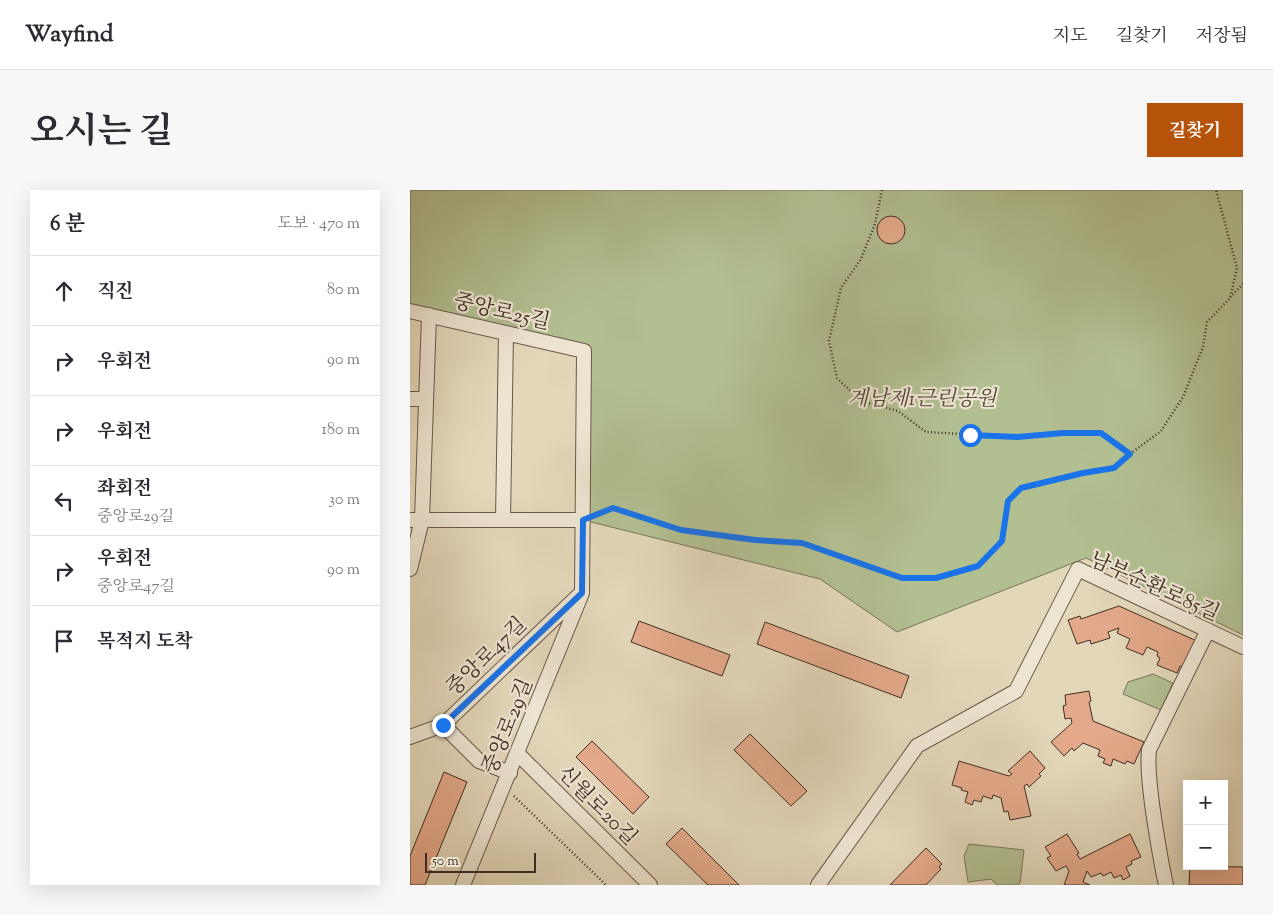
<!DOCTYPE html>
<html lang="ko">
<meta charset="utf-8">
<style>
body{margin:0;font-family:"Sorts Mill Goudy","Noto Serif KR",serif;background:#f7f7f7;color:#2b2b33}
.controls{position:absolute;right:15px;bottom:15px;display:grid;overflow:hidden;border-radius:0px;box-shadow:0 5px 20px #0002}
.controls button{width:45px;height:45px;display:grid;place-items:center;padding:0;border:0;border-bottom:1px solid #e1e1e2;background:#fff;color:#2b2b33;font:25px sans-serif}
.scale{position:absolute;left:15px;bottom:12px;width:111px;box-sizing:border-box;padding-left:5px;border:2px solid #402e23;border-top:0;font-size:14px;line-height:18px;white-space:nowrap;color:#402e23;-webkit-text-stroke:4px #ede5d2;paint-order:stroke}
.stop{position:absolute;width:15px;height:15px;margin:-11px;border:4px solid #1a73e8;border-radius:50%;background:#fff}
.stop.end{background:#1a73e8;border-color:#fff;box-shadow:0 1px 5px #0008}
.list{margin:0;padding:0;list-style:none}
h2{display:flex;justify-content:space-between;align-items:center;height:65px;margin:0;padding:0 20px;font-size:21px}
h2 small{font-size:16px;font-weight:400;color:#7c7c81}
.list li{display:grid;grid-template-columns:32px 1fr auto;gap:15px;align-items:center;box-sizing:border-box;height:70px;padding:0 20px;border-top:1px solid #e1e1e2}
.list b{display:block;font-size:19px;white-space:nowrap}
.list p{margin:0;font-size:16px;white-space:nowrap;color:#7c7c81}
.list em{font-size:16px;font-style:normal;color:#7c7c81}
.icon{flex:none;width:28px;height:28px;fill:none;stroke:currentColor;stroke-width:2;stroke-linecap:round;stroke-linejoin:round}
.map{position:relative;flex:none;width:833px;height:695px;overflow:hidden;border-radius:0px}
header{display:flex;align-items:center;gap:30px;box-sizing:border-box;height:70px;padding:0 25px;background:#fff;border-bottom:1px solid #e1e1e2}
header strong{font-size:24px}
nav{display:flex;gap:28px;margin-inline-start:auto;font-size:18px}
.intro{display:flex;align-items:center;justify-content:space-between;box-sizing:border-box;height:120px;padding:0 30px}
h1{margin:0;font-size:35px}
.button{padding:12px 22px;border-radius:0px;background:#b45309;color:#fff;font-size:18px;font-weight:700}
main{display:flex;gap:30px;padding:0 30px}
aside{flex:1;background:#fff;border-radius:0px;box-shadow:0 5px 20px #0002}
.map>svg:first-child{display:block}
.green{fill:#b2bf91;stroke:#79765a}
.building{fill:#e4a98a;stroke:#402e23}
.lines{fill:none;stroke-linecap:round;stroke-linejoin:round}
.minor-casing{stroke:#695849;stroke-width:16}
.path{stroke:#402e23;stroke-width:2.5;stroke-dasharray:1 2.5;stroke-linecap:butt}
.minor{stroke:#ede5d2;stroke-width:14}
.route{stroke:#1a73e8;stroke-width:6}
.labels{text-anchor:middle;stroke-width:4.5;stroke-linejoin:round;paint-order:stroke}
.street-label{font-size:21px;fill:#402e23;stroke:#ede5d2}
.park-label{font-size:21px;font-style:italic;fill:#574b39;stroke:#ede5d2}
</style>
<header>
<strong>Wayfind</strong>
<nav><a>지도</a><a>길찾기</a><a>저장됨</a></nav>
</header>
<div class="intro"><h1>오시는 길</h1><a class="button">길찾기</a></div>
<main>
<aside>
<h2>6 분<small>도보 · 470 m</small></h2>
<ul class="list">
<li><svg class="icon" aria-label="ahead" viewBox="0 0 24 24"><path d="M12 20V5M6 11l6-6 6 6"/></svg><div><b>직진</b></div><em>80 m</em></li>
<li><svg class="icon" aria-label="right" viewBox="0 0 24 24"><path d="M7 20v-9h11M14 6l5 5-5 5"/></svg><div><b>우회전</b></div><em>90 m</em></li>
<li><svg class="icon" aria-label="right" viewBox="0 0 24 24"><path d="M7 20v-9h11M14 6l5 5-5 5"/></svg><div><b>우회전</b></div><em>180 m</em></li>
<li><svg class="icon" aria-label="left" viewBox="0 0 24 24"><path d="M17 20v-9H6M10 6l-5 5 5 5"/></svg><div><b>좌회전</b><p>중앙로29길</p></div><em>30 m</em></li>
<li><svg class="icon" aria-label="right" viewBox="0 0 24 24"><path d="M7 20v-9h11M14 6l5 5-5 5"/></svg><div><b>우회전</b><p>중앙로47길</p></div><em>90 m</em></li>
<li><svg class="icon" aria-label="arrive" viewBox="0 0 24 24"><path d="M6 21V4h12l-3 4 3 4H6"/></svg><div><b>목적지 도착</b></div></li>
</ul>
</aside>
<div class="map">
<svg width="833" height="695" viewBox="0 0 833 695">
<rect width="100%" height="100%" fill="#e3d7ba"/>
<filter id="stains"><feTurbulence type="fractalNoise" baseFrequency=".004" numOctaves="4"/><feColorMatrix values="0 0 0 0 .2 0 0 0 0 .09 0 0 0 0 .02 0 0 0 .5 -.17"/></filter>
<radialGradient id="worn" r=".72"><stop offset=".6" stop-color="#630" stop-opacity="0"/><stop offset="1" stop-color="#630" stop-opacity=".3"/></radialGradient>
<!-- green -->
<path class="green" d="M0,0h833v445l-157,-77 -189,74 -77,-53 -237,-59 1,-169 -174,-40z
M743,484l20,9 -12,27 -38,-16 5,-12z
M559,654l55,6 -4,33 -2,2h-21l-6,-6 -23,3 -4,-26z"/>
<!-- building -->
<path class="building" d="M467 40a14 14 0 1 1 28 0a14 14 0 1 1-28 0Z
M709,416l80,36 -12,27 -7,-3 -3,7 -20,-8 3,-7 -3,-2 1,-4 -11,-5 -4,8 -17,-7 4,-9 -13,-6 2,-5 -11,4 2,6 -19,6 -1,-4 -13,4 -9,-24 12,-4 1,3z
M229,431l91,34 -8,21 -91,-34z
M355,432l144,54 -8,22 -144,-54z
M679,501l2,10 -2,1 4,19 51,21 -10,22 -7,-3 -2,3 -12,-5 -2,7 -8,-3 2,-4 -7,-3 2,-6 -17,-7 -9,8 -2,-3 -8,8 -13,-14 21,-19 -1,-5 -6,1 -2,-13 3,-1 -1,-10z
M340,544l57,57 -16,15 -57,-56z
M182,551l57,56 -16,17 -57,-57z
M620,561l15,17 -6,6 2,2 -12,11 -2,-3 -3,2 7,30 -21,4 -2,-9 -4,1 -3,-14 -8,-3 -1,4 -9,-3 -2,6 -7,-2 -2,5 -7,-3 3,-10 -7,-2 1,-2 -10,-3 7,-24 50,15 3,-2 -4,-3z
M34,582l23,10 -42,103h-15v-29z
M272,638l57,57h-31l-42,-41z
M657,644l12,19 -2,1 3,5 50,-25 11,23 -10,4 1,3 -6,3 4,9 -7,4 -2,-5 -7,3 -3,-6 -8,4 -2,-3 -10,4 -4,-6 -4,11 7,3h-26l5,-14 -3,-5 -10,5 -9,-13 4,-2 -6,-9z
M516,658l16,16 -3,3 2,2 -15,16h-36z
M780,676l53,1v18h-54z"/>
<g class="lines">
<!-- minor casing -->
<g class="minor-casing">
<path id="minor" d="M0,121l174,40 -2,242 -119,292
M0,209h16
M0,330h173
M93,330l3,-187
M0,379l12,-49 7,-205
M33,535l36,36 31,12
M0,547l33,-12 135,-129
M108,564l132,131
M408,695l99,-139 99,-55 62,-122 165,78
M756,695c-6,-27 -10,-53 -14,-81 -2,-18 -5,-36 -3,-54l59,-120"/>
</g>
<!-- path -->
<path class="path" d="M472,0l-7,34 -14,35 -20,29 -12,53 8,37 24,23 37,10 28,21 92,5 45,-4h38l29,21
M820,107l13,-13
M186,325l17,-7 68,22 74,11 47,2 100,35h34l42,-12 24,-25 6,-40 13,-13 62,-15 31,-5 16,-14 31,-23 22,-34 20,-50 4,-25 23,-24 7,-30 -21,-78
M104,606l92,89"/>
<!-- minor -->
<use href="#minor" class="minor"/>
</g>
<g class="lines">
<!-- route -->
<path class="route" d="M33,535l139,-132 1,-73 30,-12 68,22 74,10 47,3 100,35h34l42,-12 24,-25 6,-40 13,-13 62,-15 31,-5 16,-14 -29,-21h-38l-45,4 -48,-2"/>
</g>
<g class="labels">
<!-- street labels -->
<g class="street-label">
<text transform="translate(92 121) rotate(13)" y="7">중앙로25길</text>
<text transform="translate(745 396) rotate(24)" y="7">남부순환로85길</text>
<text transform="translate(76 466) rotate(-44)" y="7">중앙로47길</text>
<text transform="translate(97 536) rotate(-68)" y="7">중앙로29길</text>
<text transform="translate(188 615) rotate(45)" y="7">신월로20길</text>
</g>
<!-- park labels -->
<g class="park-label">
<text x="512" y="215">계남제1근린공원</text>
</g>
</g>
<rect width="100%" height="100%" filter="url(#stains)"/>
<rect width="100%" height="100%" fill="url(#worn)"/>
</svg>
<div class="controls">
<button>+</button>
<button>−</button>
</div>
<div class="scale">50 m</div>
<div class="stop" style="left:560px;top:245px"></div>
<div class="stop end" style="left:33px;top:535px"></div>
</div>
</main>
